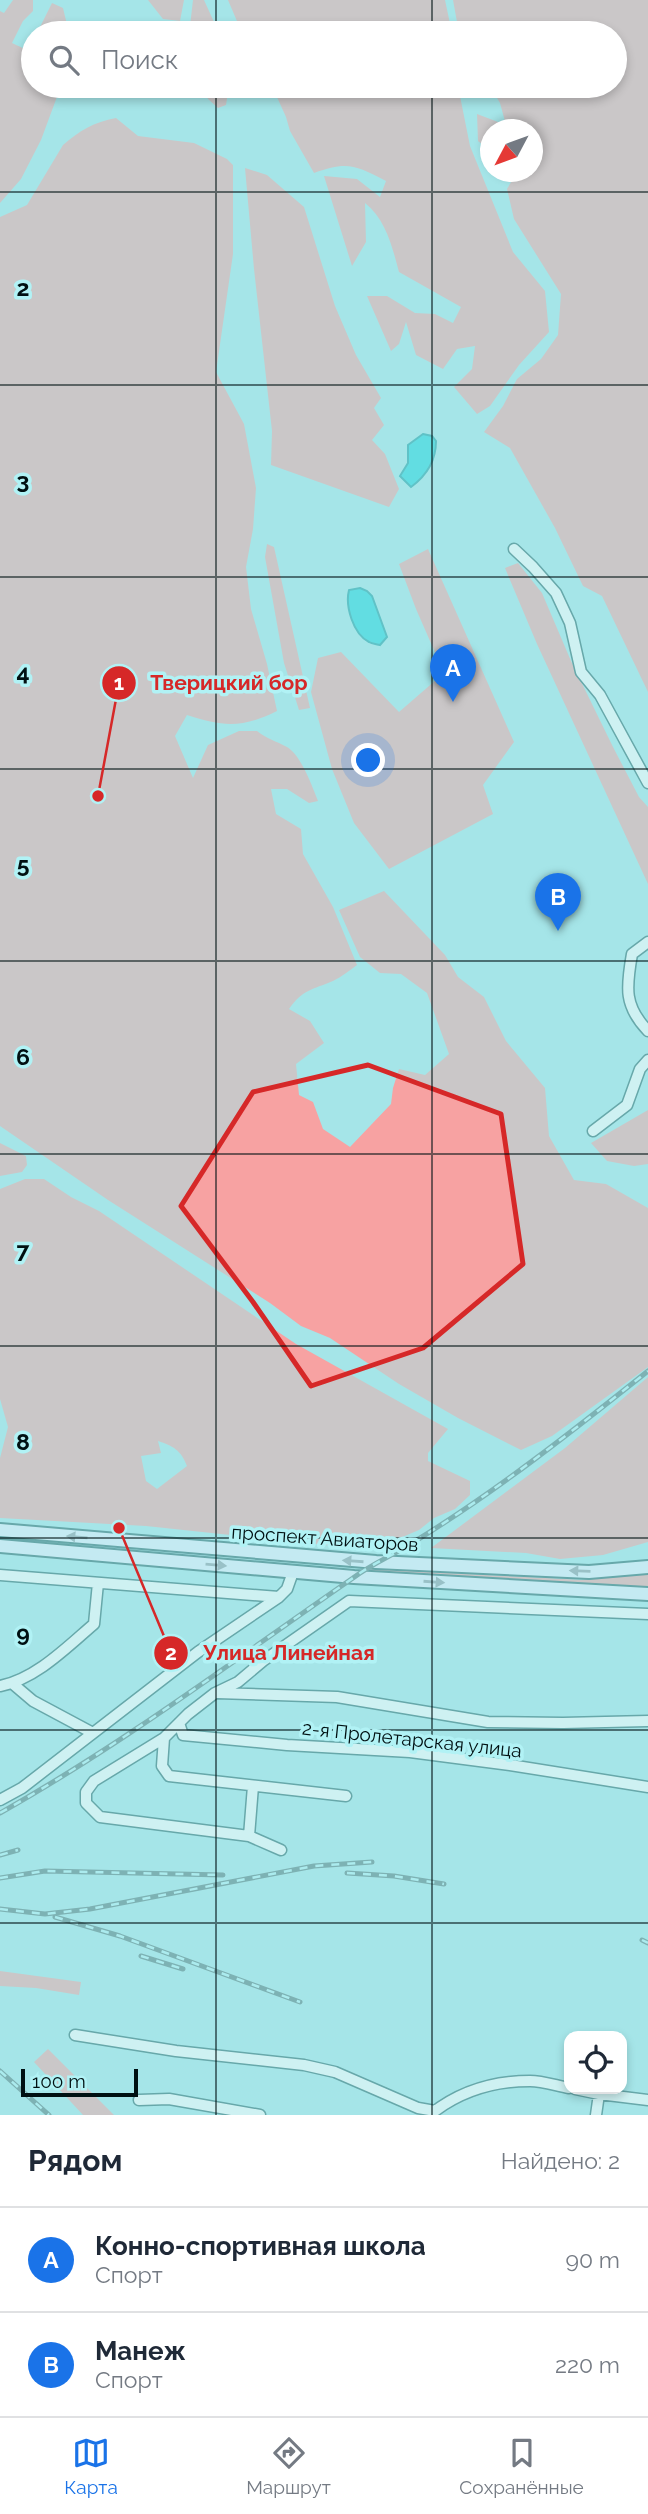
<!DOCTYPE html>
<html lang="ru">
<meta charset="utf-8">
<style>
body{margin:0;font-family:Raleway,sans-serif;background:#f6f6f7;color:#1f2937}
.controls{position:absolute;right:21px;bottom:21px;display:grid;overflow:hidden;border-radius:14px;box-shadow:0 4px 10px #0003}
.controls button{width:63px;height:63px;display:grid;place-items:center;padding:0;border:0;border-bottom:2px solid #e0e1e3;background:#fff;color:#1f2937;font:35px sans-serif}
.compass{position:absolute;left:480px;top:119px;width:63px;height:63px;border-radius:50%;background:#fff;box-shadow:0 4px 10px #0003;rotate:229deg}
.scale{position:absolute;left:21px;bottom:18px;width:117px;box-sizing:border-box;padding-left:7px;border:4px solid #001012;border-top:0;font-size:19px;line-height:24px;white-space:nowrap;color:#001012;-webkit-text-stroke:5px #b1f2f5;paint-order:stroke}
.you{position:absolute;left:369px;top:761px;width:24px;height:24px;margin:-18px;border:5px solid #fff;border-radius:50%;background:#1a73e8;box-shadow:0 0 0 10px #1a73e833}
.badge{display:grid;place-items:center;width:46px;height:46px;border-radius:50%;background:#1a73e8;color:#fff;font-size:23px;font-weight:700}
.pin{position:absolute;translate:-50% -58px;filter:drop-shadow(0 2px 4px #0008)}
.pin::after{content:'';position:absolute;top:37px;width:24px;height:21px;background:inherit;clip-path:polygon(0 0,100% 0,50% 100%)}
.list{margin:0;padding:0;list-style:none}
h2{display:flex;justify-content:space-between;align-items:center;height:91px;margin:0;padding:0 28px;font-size:30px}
h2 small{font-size:23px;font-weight:400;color:#747a83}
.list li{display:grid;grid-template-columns:46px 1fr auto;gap:21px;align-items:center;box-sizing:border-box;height:105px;padding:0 28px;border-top:2px solid #e0e1e3}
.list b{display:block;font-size:26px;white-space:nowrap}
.list p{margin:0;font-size:23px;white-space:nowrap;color:#747a83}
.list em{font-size:23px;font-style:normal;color:#747a83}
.icon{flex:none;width:38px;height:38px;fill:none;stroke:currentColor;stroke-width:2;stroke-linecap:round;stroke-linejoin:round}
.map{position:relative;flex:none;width:648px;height:2115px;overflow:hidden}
.search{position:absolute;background:#fff;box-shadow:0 4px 10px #0003;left:21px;right:21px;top:21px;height:77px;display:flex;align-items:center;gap:18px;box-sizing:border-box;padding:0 24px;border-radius:38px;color:#747a83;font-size:26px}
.sheet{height:301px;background:#fff}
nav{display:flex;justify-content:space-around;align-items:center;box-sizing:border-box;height:98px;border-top:2px solid #e0e1e3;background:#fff;font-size:19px;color:#747a83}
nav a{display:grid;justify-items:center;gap:4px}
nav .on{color:#1a73e8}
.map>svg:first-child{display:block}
.green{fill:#f7a2a2;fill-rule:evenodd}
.water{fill:#11d3db;stroke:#0c989f;stroke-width:2}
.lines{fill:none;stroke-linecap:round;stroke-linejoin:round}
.street-casing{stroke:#1b5d60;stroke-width:13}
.secondary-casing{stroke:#1b5d60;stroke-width:16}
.street{stroke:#fff;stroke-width:10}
.secondary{stroke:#e8f0fe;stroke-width:12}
.rail-casing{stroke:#4d7375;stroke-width:5}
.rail{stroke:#b1f2f5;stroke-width:2.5;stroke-dasharray:8;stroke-linecap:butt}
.oneway{fill:#8b96a0}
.marked{fill:none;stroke:#d62828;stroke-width:5;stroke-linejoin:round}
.grid{fill:none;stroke:#001012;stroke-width:2;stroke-opacity:0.55}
.labels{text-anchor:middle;stroke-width:7;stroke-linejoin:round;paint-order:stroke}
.street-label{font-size:19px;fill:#001012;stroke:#b1f2f5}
.grid-label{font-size:23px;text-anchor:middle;font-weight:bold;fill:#001012;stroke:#b1f2f5;stroke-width:7;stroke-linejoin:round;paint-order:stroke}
.leader{fill:none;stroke:#d62828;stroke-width:2.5}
.callout-dot{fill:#d62828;stroke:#b1f2f5;stroke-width:2.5}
.mark-label{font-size:21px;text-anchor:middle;font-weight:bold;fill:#fff}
.callout-label{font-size:21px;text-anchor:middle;font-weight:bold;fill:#d62828;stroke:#b1f2f5;stroke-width:7;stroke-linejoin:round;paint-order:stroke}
</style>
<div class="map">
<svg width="648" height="2115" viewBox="0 0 648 2115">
<rect width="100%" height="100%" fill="#a5e5e8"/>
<!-- green -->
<path class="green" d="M13,0h20v11l-10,10 -11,22 15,7 6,-10v46h28l-20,54 -20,39 -21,24v-192l4,2z
M148,0h36l-4,21 -17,-2z
M193,0h11l15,33h-18l-11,-7z
M228,0h217l7,33h-210z
M453,0h195v692l-46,-96 -19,-10 -28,-58 -45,-80 -26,-16 19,-26 14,-27 24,-20 17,-24 3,-41 -47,-75 -7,-30 10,-17h15v-42h-42v21l-12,-10 -1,-27 29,11 -6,-22 -10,-17h125v-53h-156z
M52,3l11,5 6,25h-32z
M202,86h24l2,6 -2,13 -8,3 -10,-9z
M272,86h186l12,60 43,106 32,39 4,41 -30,33 -29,41 -13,8 -23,-27 18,-18 3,-23 -18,3 -14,20 -27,-14 -10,-33 -7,22 -8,7 -24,-55h20l28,17 20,1 18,9 8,-16 -62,-35c-7,-26 -13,-52 -34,-69l1,39 -14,24 -28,-90 33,3 23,18 6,-16c-31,-16 -39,-20 -72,-8l-24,-42 -4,-14z
M116,118l22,18 56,7 33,16 6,6v89l-17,118 28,52 12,64 -3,41 -7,38 5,42 16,55 10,47c-34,17 -54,16 -90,4l-12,21 18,42 15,-33 31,-14h18c10,8 19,10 30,16 14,8 25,39 31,54l-9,2 -22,-14h-16l5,25 25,15 2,25 30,53 24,58c-8,6 -16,12 -24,16 -21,9 -30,8 -44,28l21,12 14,22 -28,21 3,31 14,7 10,27 27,18 41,-43 2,-16 6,-19 26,6 24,-21 -22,-61 -26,-19 -21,-1 -20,-16 -21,-47 45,-19 61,64 13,22 26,20 22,44 39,47 4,48 25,44 32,4 42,24v159l-96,69 -31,14 -63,-32 -59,-34 -69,-46 -29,-12 -31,-23 -162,-103 -108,-74v-909l27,-12 36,-60c16,-14 31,-23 53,-27z
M245,168l22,7 37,32 31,99 21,49 25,43 -7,10 10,17 -12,15 13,14 14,35 -10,18 -118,-42 1,-34 -18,-162z
M267,544l7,3 36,161 -11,2 -15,-47 -19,-106z
M428,549l86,193 -31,43 10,29 -104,55 -35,-46 -22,-54 -21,-77 7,-34 23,-6 58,60 45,-39 -28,-64 -17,-45z
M518,563l24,30 29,68 42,86 26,50 9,10v77l-111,-240 -32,-76z
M648,1110v54l-14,2 -27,-5 -16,-18z
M0,1143l26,13 1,9 -5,7 -22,4z
M25,1179h19l27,18 28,14 197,133 152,85 -20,24v8l42,20v14l-15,14 -21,9 -15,12 -26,11 -33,-3 -26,8 -188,-20 -146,-8v-60l8,-31 -8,-28v-210zM158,1441c15,5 23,9 29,25l-30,23 -11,-8 -5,-25 20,-3z
M648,1377v165l-45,13 -43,4 -34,-6 -95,-5 134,-100z
M372,1569l210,11 66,-7v15l-283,-14z
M0,1971l81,11 -2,13 -43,-7 -36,-2z
M48,2049l66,66h-31l-49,-53z"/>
<!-- water -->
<path class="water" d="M423,434l9,2 4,5c0,19 -10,35 -25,46l-11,-11 8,-13v-18z
M360,588l7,3 5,5 15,41 -7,8c-3,-1 -8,-1 -11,-3 -16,-8 -24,-36 -20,-52z"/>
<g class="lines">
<!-- street casing -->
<g class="street-casing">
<path id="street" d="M514,549l19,18 23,26 14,30 11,49 19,23 48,88
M648,942l-16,12c-6,34 -8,52 16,77
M593,1131l34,-26 13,-36 8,-9
M0,1575l279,22
M13,1684l20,17 58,31
M0,1686c36,-7 67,-39 94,-62l4,-41
M217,1693l120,4 151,25 75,1 85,-2
M179,1723l4,12 104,10 123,7 100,13 138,22
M164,1738l-2,28 7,10 177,20
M0,1800l22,-12 176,-136 81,-55 8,-8 6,-17
M249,1836l4,-50
M281,1850l-32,-14 -149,-19 -14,-14v-11l8,-11 70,-43 24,-24 27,-21 23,-11 25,-21 86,-60 299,13
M75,2035l101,16 128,14 31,7 83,36 17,3
M575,2089l24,5 49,6
M139,2100l30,-1 91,16
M431,2114c29,-23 63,-33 99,-33 13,0 27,5 39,7
M596,2115l3,-21"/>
</g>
<!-- secondary casing -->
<g class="secondary-casing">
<path id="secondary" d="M0,1530l376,32 213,10 59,-5
M0,1546l354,31 294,17"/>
</g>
<!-- street -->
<use href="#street" class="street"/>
<!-- secondary -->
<use href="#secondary" class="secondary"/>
<!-- rail casing -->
<g class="rail-casing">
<path id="rail" d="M0,1813c123,-69 237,-155 353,-235 20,-15 43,-24 64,-38 81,-50 157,-110 231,-169
M0,1855l18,-5
M347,1873l47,3 50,8
M0,1878l45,-7 178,4
M0,1909l45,5 45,-5 224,-43 58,-4
M55,1917l65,19 180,66
M642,1940l6,3
M141,1956l42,13
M0,2071l49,44"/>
</g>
<!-- rail -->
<use href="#rail" class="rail"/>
</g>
<!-- one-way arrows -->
<defs><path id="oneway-solid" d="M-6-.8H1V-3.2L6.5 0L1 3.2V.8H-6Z" transform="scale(1.75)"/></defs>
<g class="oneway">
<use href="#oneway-solid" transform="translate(77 1537) rotate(-175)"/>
<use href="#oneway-solid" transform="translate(353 1561) rotate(-176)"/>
<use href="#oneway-solid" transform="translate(216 1565) rotate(5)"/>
<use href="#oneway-solid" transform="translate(580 1571) rotate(-178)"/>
<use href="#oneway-solid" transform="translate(434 1582) rotate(4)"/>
</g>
<!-- marked area -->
<path d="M0 0H648V2115H0ZM368,1065l133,49 22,150 -100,84 -112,38 -58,-84 -72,-96 72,-114z" fill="#a5e5e8" fill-opacity=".55" fill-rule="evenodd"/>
<path class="marked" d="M368,1065l133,49 22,150 -100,84 -112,38 -58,-84 -72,-96 72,-114z"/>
<!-- grid -->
<path class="grid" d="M216,0v33M432,0v33M216,86v2029M432,86v2029M0,192h648M0,385h648M0,577h648M0,769h648M0,961h648M0,1154h648M0,1346h648M0,1538h648M0,1730h648M0,1923h648"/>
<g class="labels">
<!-- street labels -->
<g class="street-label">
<text transform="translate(325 1538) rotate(4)" y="7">проспект Авиаторов</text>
<text transform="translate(412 1739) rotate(6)" y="7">2-я Пролетарская улица</text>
</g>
</g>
<g class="grid-label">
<text x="23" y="296">2</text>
<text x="23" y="489">3</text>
<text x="23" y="681">4</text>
<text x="23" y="873">5</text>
<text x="23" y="1065">6</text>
<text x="23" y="1258">7</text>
<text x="23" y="1450">8</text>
<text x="23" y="1642">9</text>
</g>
<!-- callouts -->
<path class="leader" d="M98 796L119 683M119 1528L171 1653"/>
<g class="callout-dot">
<circle cx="98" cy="796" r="7"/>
<circle cx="119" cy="1528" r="7"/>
<circle cx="119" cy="683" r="18"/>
<circle cx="171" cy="1653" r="18"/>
</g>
<g class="mark-label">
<text x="119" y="690">1</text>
<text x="171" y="1660">2</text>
</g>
<g class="callout-label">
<text x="229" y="690">Тверицкий бор</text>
<text x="289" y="1660">Улица Линейная</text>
</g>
</svg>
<div class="controls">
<button><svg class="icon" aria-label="locate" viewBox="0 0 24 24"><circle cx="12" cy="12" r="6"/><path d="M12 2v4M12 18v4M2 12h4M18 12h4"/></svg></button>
</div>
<svg class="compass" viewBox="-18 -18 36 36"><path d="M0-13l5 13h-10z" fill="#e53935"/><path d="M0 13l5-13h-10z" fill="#747a83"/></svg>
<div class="scale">100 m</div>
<div class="you"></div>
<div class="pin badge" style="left:453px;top:702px">A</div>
<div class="pin badge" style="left:558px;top:931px">B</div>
<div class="search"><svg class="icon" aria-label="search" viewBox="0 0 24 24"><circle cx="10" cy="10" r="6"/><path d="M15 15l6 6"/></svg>Поиск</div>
</div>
<section class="sheet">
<h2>Рядом<small>Найдено: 2</small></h2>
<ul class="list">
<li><span class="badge">A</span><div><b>Конно-спортивная школа</b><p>Спорт</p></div><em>90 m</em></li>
<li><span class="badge">B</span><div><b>Манеж</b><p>Спорт</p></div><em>220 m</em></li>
</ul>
</section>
<nav>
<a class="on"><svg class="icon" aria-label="map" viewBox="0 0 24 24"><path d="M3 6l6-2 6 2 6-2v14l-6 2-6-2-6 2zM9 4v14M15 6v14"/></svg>Карта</a>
<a><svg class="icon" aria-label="directions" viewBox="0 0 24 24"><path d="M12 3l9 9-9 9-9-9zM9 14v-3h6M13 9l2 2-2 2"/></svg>Маршрут</a>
<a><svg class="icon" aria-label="saved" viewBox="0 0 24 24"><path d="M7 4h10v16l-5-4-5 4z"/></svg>Сохранённые</a>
</nav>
